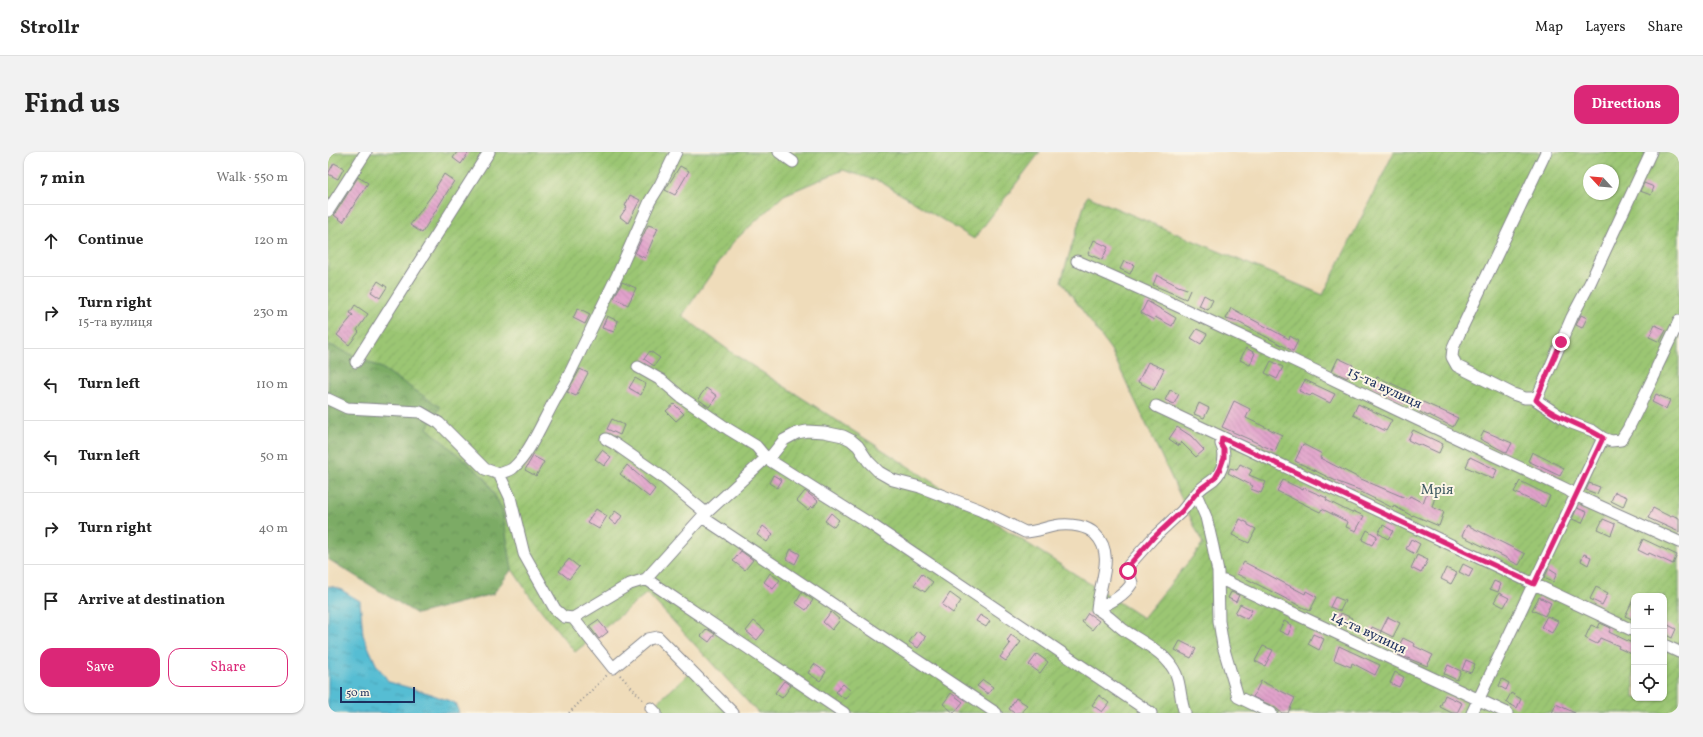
<!DOCTYPE html>
<meta charset="utf-8">
<style>
body{margin:0;font-family:Vollkorn,serif;background:#f2f2f2;color:#222}
.controls{position:absolute;right:12px;bottom:12px;display:grid;overflow:hidden;border-radius:8px;box-shadow:0 1px 3px #0004}
.controls button{width:36px;height:36px;display:grid;place-items:center;padding:0;border:0;border-bottom:1px solid #e0e0e0;background:#fff;color:#222;font:20px sans-serif}
.compass{position:absolute;left:1255px;top:12px;width:36px;height:36px;border-radius:50%;background:#fff;box-shadow:0 1px 3px #0004;rotate:296deg}
.scale{position:absolute;left:12px;bottom:10px;width:75px;box-sizing:border-box;padding-left:4px;border:2px solid #1b2f5e;border-top:0;font-size:11px;line-height:14px;white-space:nowrap;color:#1b2f5e;-webkit-text-stroke:3px #fcf5e5;paint-order:stroke}
.stop{position:absolute;width:12px;height:12px;margin:-9px;border:3px solid #db2777;border-radius:50%;background:#fff}
.stop.end{background:#db2777;border-color:#fff;box-shadow:0 1px 4px #0008}
.list{margin:0;padding:0;list-style:none}
h2{display:flex;justify-content:space-between;align-items:center;height:52px;margin:0;padding:0 16px;font-size:17px}
h2 small{font-size:13px;font-weight:400;color:#767676}
.list li{display:grid;grid-template-columns:26px 1fr auto;gap:12px;align-items:center;box-sizing:border-box;height:72px;padding:0 16px;border-top:1px solid #e0e0e0}
.list b{display:block;font-size:15px;white-space:nowrap}
.list p{margin:0;font-size:13px;white-space:nowrap;color:#767676}
.list em{font-size:13px;font-style:normal;color:#767676}
.actions{display:flex;gap:8px;padding:12px 16px}
.actions a{flex:1;padding:9px 0;border:1px solid #db2777;border-radius:12px;text-align:center;font-size:14px;color:#db2777}
.actions .main{background:#db2777;color:#fff}
.icon{flex:none;width:22px;height:22px;fill:none;stroke:currentColor;stroke-width:2;stroke-linecap:round;stroke-linejoin:round}
.map{position:relative;flex:none;width:1351px;height:561px;overflow:hidden;border-radius:12px}
header{display:flex;align-items:center;gap:24px;box-sizing:border-box;height:56px;padding:0 20px;background:#fff;border-bottom:1px solid #e0e0e0}
header strong{font-size:19px}
nav{display:flex;gap:22px;margin-inline-start:auto;font-size:14px}
.intro{display:flex;align-items:center;justify-content:space-between;box-sizing:border-box;height:96px;padding:0 24px}
h1{margin:0;font-size:28px}
.button{padding:10px 18px;border-radius:12px;background:#db2777;color:#fff;font-size:14px;font-weight:700}
main{display:flex;gap:24px;padding:0 24px}
aside{flex:1;background:#fff;border-radius:12px;box-shadow:0 1px 3px #0004}
.map>svg:first-child{display:block}
.forest{fill:url(#forest-crowns);stroke:#4c6d62}
.garden{fill:url(#garden-furrows);stroke:#5b7a68;fill-rule:evenodd}
.pitch{fill:#9bc673;stroke:#5b7a68}
.water{fill:url(#water-ripples);stroke:#387698}
.building{fill:url(#building-back-hatch)}
.lines{fill:none;stroke-linecap:round;stroke-linejoin:round}
.minor-casing{stroke:#85868c;stroke-width:13}
.path{stroke:#85868c;stroke-width:2;stroke-dasharray:1 3;stroke-linecap:butt}
.minor{stroke:#fff;stroke-width:11}
.route{stroke:#db2777;stroke-width:5}
.labels{text-anchor:middle;stroke-width:4;stroke-linejoin:round;paint-order:stroke}
.street-label{font-size:14px;fill:#1b2f5e;stroke:#fcf5e5}
.park-label{font-size:14px;fill:#415c64;stroke:#fcf5e5}
</style>
<header>
<strong>Strollr</strong>
<nav><a>Map</a><a>Layers</a><a>Share</a></nav>
</header>
<div class="intro"><h1>Find us</h1><a class="button">Directions</a></div>
<main>
<aside>
<h2>7 min<small>Walk · 550 m</small></h2>
<ul class="list">
<li><svg class="icon" aria-label="ahead" viewBox="0 0 24 24"><path d="M12 20V5M6 11l6-6 6 6"/></svg><div><b>Continue</b></div><em>120 m</em></li>
<li><svg class="icon" aria-label="right" viewBox="0 0 24 24"><path d="M7 20v-9h11M14 6l5 5-5 5"/></svg><div><b>Turn right</b><p>15-та вулиця</p></div><em>230 m</em></li>
<li><svg class="icon" aria-label="left" viewBox="0 0 24 24"><path d="M17 20v-9H6M10 6l-5 5 5 5"/></svg><div><b>Turn left</b></div><em>110 m</em></li>
<li><svg class="icon" aria-label="left" viewBox="0 0 24 24"><path d="M17 20v-9H6M10 6l-5 5 5 5"/></svg><div><b>Turn left</b></div><em>50 m</em></li>
<li><svg class="icon" aria-label="right" viewBox="0 0 24 24"><path d="M7 20v-9h11M14 6l5 5-5 5"/></svg><div><b>Turn right</b></div><em>40 m</em></li>
<li><svg class="icon" aria-label="arrive" viewBox="0 0 24 24"><path d="M6 21V4h12l-3 4 3 4H6"/></svg><div><b>Arrive at destination</b></div></li>
</ul>
<div class="actions"><a class="main">Save</a><a>Share</a></div>
</aside>
<div class="map">
<svg width="1351" height="561" viewBox="0 0 1351 561">
<defs>
<pattern id="forest-crowns" width="20" height="18" patternUnits="userSpaceOnUse"><rect width="20" height="18" fill="#7cab65"/><path d="M2 6a3 3 0 1 1 6 0M12 15a3 3 0 1 1 6 0" fill="none" stroke="#658c56"/></pattern>
<pattern id="garden-furrows" width="10" height="10" patternUnits="userSpaceOnUse"><rect width="10" height="10" fill="#9bc673"/><path d="M-1 1l2-2M0 10L10 0M9 11l2-2" fill="none" stroke="#85aa66"/></pattern>
<pattern id="water-ripples" width="26" height="14" patternUnits="userSpaceOnUse"><rect width="26" height="14" fill="#56bdd3"/><path d="M2 4q2-2 4 0t4 0M15 11q2-2 4 0t4 0" fill="none" stroke="#469aae"/></pattern>
<pattern id="building-back-hatch" width="6" height="6" patternUnits="userSpaceOnUse"><rect width="6" height="6" fill="#e1a2cb"/><path d="M-1 5l2 2M0 0l6 6M5-1l2 2" fill="none" stroke="#b684a8"/></pattern>
</defs>
<rect width="100%" height="100%" fill="#fcf5e5"/>
<filter id="ink" filterUnits="userSpaceOnUse"><feTurbulence type="fractalNoise" baseFrequency=".025" numOctaves="2"/><feDisplacementMap in="SourceGraphic" scale="8" xChannelSelector="R" yChannelSelector="G"/><feConvolveMatrix kernelMatrix="1 2 1 2 8 2 1 2 1" color-interpolation-filters="sRGB"/></filter>
<filter id="wash" filterUnits="userSpaceOnUse"><feTurbulence type="fractalNoise" baseFrequency=".012" numOctaves="4" result="noise"/><feDisplacementMap in="SourceGraphic" scale="16" xChannelSelector="R" yChannelSelector="G"/><feGaussianBlur stdDeviation="0.9" result="paint"/><feColorMatrix in="noise" values="0 0 0 0 0 0 0 0 0 0 0 0 0 0 0 0 0 1.4 0 .05"/><feComposite in="paint" operator="in"/></filter>
<g filter="url(#wash)">
<rect width="100%" height="100%" fill="#efdcba"/>
<!-- forest -->
<path class="forest" d="M0,192l54,24 59,39 -14,21 59,51 16,30 10,60 -19,25 -76,20 -89,-55z"/>
<!-- garden -->
<path class="garden" d="M0,0h712l-66,87 -93,-57 -38,-12 -59,25 -51,47 -51,74 52,38 409,264 60,-74 -92,-194 -50,-69 26,-85 236,99 71,-143h285v561h-921l-111,-120 -72,59 -43,-53 -20,-30 -10,-60 -16,-30 -59,-51 13,-21 -58,-39 -54,-24zM1261,18h24v24h-24zM1306,444h30v102h-30z"/>
<!-- pitch -->
<path class="pitch" d="M364,519l41,42h-77l-5,-5z"/>
<!-- water -->
<path class="water" d="M0,434l10,2 22,13 3,34 13,29 13,18 39,11 27,10 4,10h-131z"/>
<g id="blocks">
<!-- building -->
<path class="building" d="M129,0h12l-8,12 -8,-6z
M6,11l10,5 -6,11 -10,-5z
M352,14l9,5 -14,24 -10,-5z
M116,22l10,7 -32,52 -12,-8 27,-37 -1,-1z
M30,25l10,6 -25,39 -9,-7z
M1316,31l10,4 -3,8 -11,-4z
M302,43l10,5 -12,23 -8,-6 7,-10 -2,-1z
M320,73l10,3 -13,30 -10,-5z
M766,88l14,7 -6,13 -14,-6z
M796,109l10,4 -4,9 -10,-5z
M829,123l21,11 12,4 -4,9 -33,-14z
M50,129l9,6 -7,11 -9,-6z
M294,130l14,6 -8,17 -14,-7z
M876,143l9,5 -5,10 -9,-4z
M819,149l29,17 -4,8 -17,-9 -1,3 -13,-7z
M27,153l13,9 -11,16 2,2 -10,13 -12,-10 16,-20 -3,-2z
M250,156l12,6 -5,10 -12,-6z
M903,156l58,31 1,-3 8,5 -5,10 -55,-29 -12,-3z
M1253,163l6,3 -5,10 -6,-3z
M279,164l11,5 -4,11 -12,-4z
M1327,173l11,5 -6,12 -11,-5z
M869,177l10,5 -6,10 -10,-6z
M918,196l9,5 -5,12 -10,-5z
M322,199l10,7 -6,8 -10,-7z
M1010,206l15,7 -6,13 -15,-7z
M943,209l12,6 -6,12 -12,-6z
M820,210l16,7 -10,21 -16,-8z
M252,217l8,4 -12,23 -9,-4z
M1049,225l33,15 -5,11 -33,-16z
M307,226l11,6 -5,11 -12,-7z
M977,228l30,14 -5,9 -18,-9 -2,2 -11,-5z
M378,236l11,8 -8,11 -11,-8z
M842,238l9,4 -5,10 -9,-4z
M1328,242l14,6 -4,9 -14,-7z
M906,249l16,8 -4,9 36,17 -7,16 -53,-24z
M1095,250l35,16 -5,9 -24,-12 -1,1 -10,-5z
M871,251l10,5 -5,10 -10,-4z
M346,252l10,10 -8,7 -10,-10z
M1030,252l34,16 -6,11 -33,-16z
M284,267l12,6 -4,10 -13,-6z
M849,275l14,9 13,14 -8,7 -15,-15 -2,4 -10,-7z
M1085,278l30,14 -4,9 -20,-9 -1,1 -10,-5z
M1156,279l28,12 -5,10 -27,-14z
M975,292l19,10 -2,4 41,21 47,20 2,-3 13,7 6,-16 8,3 -5,17 12,5 -5,14 -26,-11 -1,1 -18,-10 -1,2 -32,-16 1,-1 -24,-9 -43,-21z
M274,298l9,7 -7,9 -9,-7z
M1204,300l32,16 -4,8 -32,-15z
M205,304l11,6 -8,14 -11,-6z
M1142,305l27,13 -4,9 -27,-12z
M912,312l12,6 -3,5 17,7 -5,11 -10,-4 2,-3 -25,-13 2,-5 7,2z
M299,313l28,24 -6,8 -29,-23z
M445,323l9,5 -5,8 -8,-5z
M955,328l20,10 1,-2 14,6 9,4 -1,2 26,13 1,-2 11,5 -8,15 -10,-4 2,-5 -26,-13 -2,3 -43,-21z
M1192,329l30,15 -5,11 -31,-15z
M1261,331l11,4 -3,7 -11,-4z
M477,339l13,10 -5,7 -2,-2 -3,4 -11,-9z
M1287,340l12,5 -4,10 -12,-6z
M1249,356l10,4 -5,11 -10,-4z
M1325,356l18,9 1,-2 7,3v14l-31,-14z
M268,357l11,7 -8,13 -12,-7z
M287,359l7,5 -6,9 -7,-6z
M503,361l8,7 -5,7 -9,-6z
M912,367l8,4v2l8,4 -7,14 -17,-8z
M1275,367l12,5 -4,11 -13,-6z
M1055,373l10,6 -5,8 -10,-6z
M1139,373l58,29 -6,11 -10,-5v-1l-47,-23z
M435,374l10,8 -6,8 -10,-7z
M1039,378l10,6 -5,9 -10,-5z
M1083,387l9,5 -5,10 -9,-5z
M1315,387l34,16 -4,9 -24,-11 -1,2 -10,-5z
M463,397l9,5 -5,10 -9,-5z
M413,399l12,9 -8,10 -12,-9z
M1256,402l7,3 -3,8 -7,-4z
M1089,403l11,5 -7,13 -10,-5z
M241,407l10,8 -10,12 -10,-8z
M916,410l61,32 1,-3 11,6 -7,14 -73,-37z
M1135,412l10,5 -4,8 -10,-5z
M1118,416l11,5 -6,11 -10,-5z
M1221,416l8,5 -4,9 -9,-4z
M442,421l10,7 -7,9 -9,-7z
M594,422l11,8 -8,10 -11,-7z
M1166,429l7,3 -3,8 -8,-3z
M1268,435l12,6 -6,12 -12,-6z
M474,440l11,8 -7,10 -10,-7z
M903,440l8,3 -3,7 -8,-4z
M622,441l11,8 -8,12 -11,-8z
M1171,441l10,5 -5,9 -10,-5z
M1007,445l10,4 -5,10 -10,-4z
M1211,445l12,6 -6,13 -13,-6z
M1306,446v22l-9,-4z
M912,452l12,6 -5,9 -12,-6z
M503,460l9,8 -8,10 -9,-8z
M760,461l11,8 -7,9 -10,-8z
M1013,461l11,5 -4,9 -11,-5z
M652,463l10,6 -4,6 -10,-6z
M1219,464l11,5 -6,12 -11,-6z
M1060,465l12,6 -7,14 -12,-6z
M270,468l10,12 -9,7 -10,-13z
M426,469l11,9 -8,10 -11,-9z
M956,469l8,4 -4,10 -9,-4z
M1272,471l11,5 -2,4 25,12v11l-16,-7 1,-2 -19,-8 -3,6 -12,-6 6,-13 7,3z
M1338,472l10,5 -4,9 -8,-4z
M1044,475l9,4 -4,11 -9,-5z
M379,477l8,5 -6,8 -8,-6z
M589,479l9,6 -8,11 -9,-6z
M985,482l11,5 -5,11 -11,-6z
M683,483l10,7 -15,19 -6,-4 10,-13 -3,-3z
M1075,486l12,6 -1,2 19,9 -6,11 -32,-13z
M852,489l16,8 -5,9 -16,-8z
M935,494l10,4 -8,16 -10,-5z
M1011,494l41,19 -5,10 -23,-12 -1,4 -17,-7z
M709,502l11,8 -8,11 -11,-8z
M1138,508l9,4 -4,9 -9,-3z
M486,512l12,8 -6,9 -12,-8z
M1120,513l13,6 -4,9 -13,-6z
M1067,520l9,5 -5,10 -9,-4z
M1174,527l7,4 -3,7 -7,-4z
M655,528l10,7 -5,7 -11,-8z
M456,529l7,5 -9,12 -7,-5z
M933,529l34,17 -7,15h-6l-8,-6 -21,-10z
M515,532l8,7 -6,8 -9,-7z
M623,541l12,9 -9,11 -11,-9z
M1183,541l10,6 -4,9 -11,-6z
M771,543l10,8 -7,9 -10,-7z
M1117,543l17,8 -5,10h-5l-12,-6z
M688,546l11,7 -6,8h-7l-5,-4z
M1228,552l19,9h-23z"/>
</g>
</g>
<g filter="url(#ink)">
<use href="#blocks" fill-opacity="0" stroke="#85868c" stroke-width="1"/>
<g class="lines">
<!-- minor casing -->
<g class="minor-casing">
<path id="minor" d="M451,0l14,10
M1323,0l-61,131 -18,34 -36,83 33,22 24,9 10,7 8,3 10,-1 7,-11 27,-55 2,-7 22,-46
M0,59l38,-59
M749,109c158,68 311,147 468,218l23,11 7,5 104,47
M28,210l133,-210
M310,215l23,13 20,17 47,32 28,17 10,12 103,65 282,190
M1210,243l-5,3h-8l-12,-4 -56,-28 -5,-9 1,-9 7,-16 86,-180
M0,247l19,9 73,4 19,11 46,46 14,5 11,23 14,57 31,55 9,8 9,1 57,-34 16,-5 56,-62 64,-59 6,-3 12,-15 13,-7 10,-2 17,1 19,4 8,4 7,6 10,15 11,11 14,8 27,7 60,23 45,22c12,0 23,-6 35,-7 12,-1 27,1 35,9 21,20 4,50 2,75
M828,254l478,225
M894,285l-1,7c6,11 2,27 -7,35 -6,5 -13,8 -18,15l10,23 7,30 5,25 1,49 4,25 15,51 33,16
M278,287l9,5 46,32 45,37
M171,322c5,-2 11,-3 14,-6 19,-15 36,-63 52,-85l53,-109 32,-73 10,-16 16,-33
M374,365l294,196
M318,427l198,134
M890,429h7l282,132
M245,466l40,50 35,-29 10,-2 75,76
M1336,493l15,7
M323,556l5,5
M857,561c-5,-12 -4,-27 -9,-39 -10,-22 -33,-31 -52,-44 -9,-7 -16,-15 -27,-21 14,-7 27,-13 35,-26l-4,-12 1,-6 24,-27 29,-27 14,-17
M1144,561l131,-275"/>
</g>
<!-- path -->
<path class="path" d="M292,523l24,26
M241,561l38,-38"/>
<!-- minor -->
<use href="#minor" class="minor"/>
</g>
</g>
<g class="lines" filter="url(#ink)">
<!-- route -->
<path class="route" d="M800,419l1,-6 24,-27 29,-27 18,-22 15,-11 5,-9 4,-11v-9l-3,-5 1,-6 312,146 69,-146c-20,-14 -50,-20 -67,-38l25,-58"/>
</g>
<g class="labels">
<!-- street labels -->
<g class="street-label">
<text transform="translate(1057 235) rotate(25)" y="5">15-та вулиця</text>
<text transform="translate(1041 480) rotate(25)" y="5">14-та вулиця</text>
</g>
<!-- park labels -->
<g class="park-label">
<text x="1109" y="342">Мрія</text>
</g>
</g>
</svg>
<div class="controls">
<button>+</button>
<button>−</button>
<button><svg class="icon" aria-label="locate" viewBox="0 0 24 24"><circle cx="12" cy="12" r="6"/><path d="M12 2v4M12 18v4M2 12h4M18 12h4"/></svg></button>
</div>
<svg class="compass" viewBox="-18 -18 36 36"><path d="M0-13l5 13h-10z" fill="#e53935"/><path d="M0 13l5-13h-10z" fill="#767676"/></svg>
<div class="scale">50 m</div>
<div class="stop" style="left:800px;top:419px"></div>
<div class="stop end" style="left:1233px;top:190px"></div>
</div>
</main>
